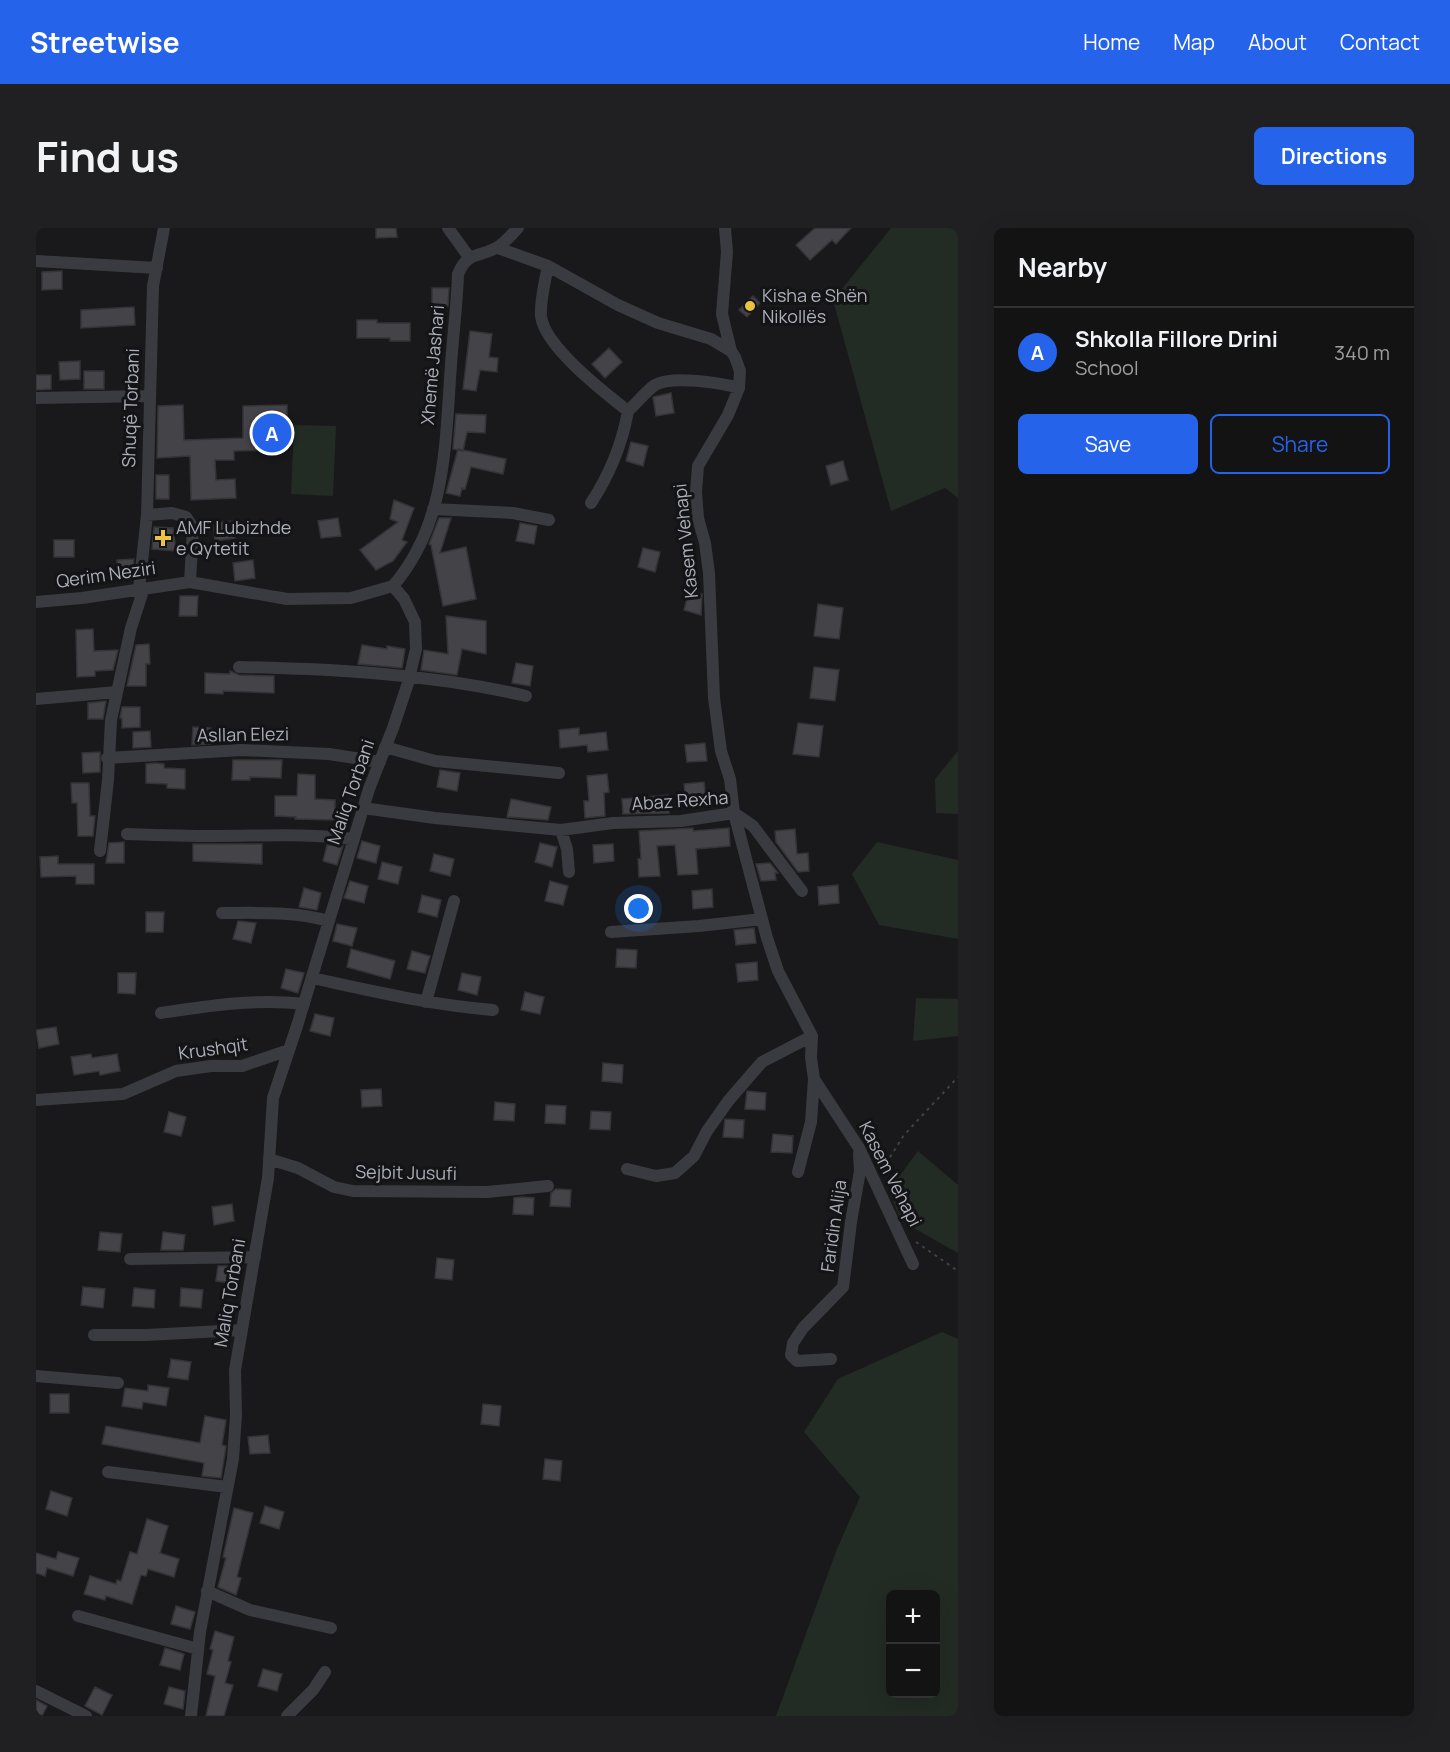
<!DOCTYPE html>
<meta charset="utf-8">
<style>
body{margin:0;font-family:Manrope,sans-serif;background:#202022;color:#f1f3f6}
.controls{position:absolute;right:18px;bottom:18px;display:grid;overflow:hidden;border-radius:9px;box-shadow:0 6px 24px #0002}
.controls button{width:54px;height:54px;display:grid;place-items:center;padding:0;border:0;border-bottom:2px solid #323234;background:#131314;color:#f1f3f6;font:30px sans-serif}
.you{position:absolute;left:603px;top:681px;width:21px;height:21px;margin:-15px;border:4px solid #fff;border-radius:50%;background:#1a73e8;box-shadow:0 0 0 9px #1a73e833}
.badge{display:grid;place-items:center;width:39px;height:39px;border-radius:50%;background:#2563eb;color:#fff;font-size:20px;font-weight:700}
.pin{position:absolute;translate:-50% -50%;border:3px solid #fff;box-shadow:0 2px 6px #0006}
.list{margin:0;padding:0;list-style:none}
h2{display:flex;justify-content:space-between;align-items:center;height:78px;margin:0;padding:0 24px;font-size:26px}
h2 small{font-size:20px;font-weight:400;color:#9d9ea0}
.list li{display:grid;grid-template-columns:39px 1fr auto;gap:18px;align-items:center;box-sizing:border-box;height:90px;padding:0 24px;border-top:2px solid #323234}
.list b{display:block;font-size:22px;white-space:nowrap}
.list p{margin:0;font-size:20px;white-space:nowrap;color:#9d9ea0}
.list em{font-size:20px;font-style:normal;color:#9d9ea0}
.actions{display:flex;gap:12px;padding:18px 24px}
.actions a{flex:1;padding:14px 0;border:2px solid #2563eb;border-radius:9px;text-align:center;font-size:21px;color:#2563eb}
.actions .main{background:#2563eb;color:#fff}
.map{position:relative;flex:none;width:922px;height:1488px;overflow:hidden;border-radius:9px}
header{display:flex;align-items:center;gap:36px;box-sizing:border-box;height:84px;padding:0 30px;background:#2563eb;color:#fff}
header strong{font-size:28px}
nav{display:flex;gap:33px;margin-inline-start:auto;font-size:21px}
.intro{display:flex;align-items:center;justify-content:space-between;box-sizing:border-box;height:144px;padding:0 36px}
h1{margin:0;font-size:42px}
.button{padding:15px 27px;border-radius:9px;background:#2563eb;color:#fff;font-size:21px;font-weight:700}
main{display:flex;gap:36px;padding:0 36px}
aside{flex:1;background:#131314;border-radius:9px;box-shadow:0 6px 24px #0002}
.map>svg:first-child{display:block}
.green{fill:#232b25;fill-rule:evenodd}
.building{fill:#444448;stroke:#343337;stroke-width:1.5}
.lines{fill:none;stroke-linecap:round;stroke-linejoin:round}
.path{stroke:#404247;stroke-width:2;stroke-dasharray:3 4.5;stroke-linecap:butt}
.minor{stroke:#3a3b40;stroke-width:12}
.poi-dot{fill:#eac342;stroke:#141416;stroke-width:2}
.labels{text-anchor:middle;stroke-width:6;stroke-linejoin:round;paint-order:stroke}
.poi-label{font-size:18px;fill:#acafba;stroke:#141416;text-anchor:start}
.street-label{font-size:18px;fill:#acafba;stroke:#141416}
</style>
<header>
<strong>Streetwise</strong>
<nav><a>Home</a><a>Map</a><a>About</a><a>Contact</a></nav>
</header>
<div class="intro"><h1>Find us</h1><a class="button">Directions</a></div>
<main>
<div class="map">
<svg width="922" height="1488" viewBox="0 0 922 1488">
<rect width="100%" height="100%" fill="#19191b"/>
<!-- green -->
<path class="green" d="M855,0h67v270l-13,-10 -54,23 -58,-211z
M258,197l42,1 -3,70 -42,-2z
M922,523v63l-22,-1 -1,-34z
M841,614l81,18v79l-79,-14 -27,-51z
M880,770l42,1v37l-45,5z
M882,923l40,34v68l-57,-32 -12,-31z
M906,1104l16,7v377h-182l61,-167 23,-52 -56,-65 34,-53zM854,1366h46v100h-46z"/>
<!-- building -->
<path class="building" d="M340,0h20l1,9 -21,1z
M779,0h36l-15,16 -4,-4 -22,20 -14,-15z
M26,43v18l-20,1v-18z
M396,60h17l-1,18h-16z
M717,68l7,7 -13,14 -8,-7z
M98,79l1,18 -54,3v-18z
M321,92h20v3h33v18h-20v-3h-33z
M434,103l22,3 -3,23 9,1 -1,14 -17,-2 -4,21 -13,-2z
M573,120l13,14 -17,16 -13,-14z
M44,133v18l-20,1 -1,-18z
M48,143h20v18h-20z
M0,147h15v14l-15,1z
M635,165l3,20 -18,3 -3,-19z
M147,177l1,35 59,-2v-32l44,-1v45l-53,1v9h-19l1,20 19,-1 1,19 -45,2 -1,-44 -33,2 1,-52z
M420,186l30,1 -1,18 -18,-1 -4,19 -10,-2z
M595,214l17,4 -5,20 -17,-5z
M422,221l48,10 -3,15 -32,-7 -6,22 -3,-1 -2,8 -14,-3z
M807,233l5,19 -17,5 -5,-19z
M120,247h13v24h-13z
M358,272l20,8 -12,32 5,2 -14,19 -17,9 -16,-20 38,-28 -8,-3z
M302,290l3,18 -20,2 -3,-17z
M403,290h12l-11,35 26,-6 10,52 -33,7 -12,-61 -2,-1z
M197,293l2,17 -20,3 -2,-18z
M484,295l17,3 -3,18 -18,-3z
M118,299l19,1 3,23 -24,-2z
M18,312h20v17h-20z
M607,320l17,4 -5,20 -17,-5z
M98,331l-2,20 -14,1 -1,-20z
M217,332l2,18 -20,3 -2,-18z
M653,363l13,3 -1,21 -17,-5z
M144,368h18l-1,20h-18z
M782,376l25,4 -4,31 -25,-3z
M410,388l40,5v33l-24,-5 -5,26 -36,-5 3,-20 24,4z
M57,401l1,22 24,-1 -5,20 -18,1v5l-18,1 -1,-47z
M113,416l1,20h-4v22h-19l9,-41z
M326,417l25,4v-3l18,3 -3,19 -44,-4z
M480,435l17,3 -3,20 -18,-3z
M778,439l25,3 -4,31 -25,-3z
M194,443l9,4 35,1v17l-51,-2v3l-18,-1v-20l25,1z
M70,473l-3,18h-15v-16z
M86,479h18v20l-18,1v-10h-2z
M762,495l25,3 -4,31 -26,-3z
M157,499l18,1 -1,16 -18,1z
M543,500v7l27,-3 2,18 -20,2 -1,-7 -27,3 -1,-18z
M114,503l1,16 -18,1v-16z
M669,515l2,18 -20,1 -2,-17z
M64,524v20l-17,1 -1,-20z
M197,532h49l-1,18 -31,-1v3h-18z
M120,535l8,1v4l21,1v20l-18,-1v-4l-21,-1v-19z
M404,542l20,3 -3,18 -20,-4z
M262,546l17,1v24l20,1v20l-40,-1 1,-2 -21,-1v-20h22z
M571,546l2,18 -5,1 1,23 -20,2 -1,-17h5l-2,-25z
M668,554l2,18 -20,2 -2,-18z
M35,555h18l1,33h5l-2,20h-15l-1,-33h-5z
M632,567l1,18 -46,1 -1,-15z
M475,571l40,8 -3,13 -41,-3z
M657,600v3l36,-3 1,18 -34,3 2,25 -20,1 -3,-30 -18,1 3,30 -21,1 -1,-18h3l-2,-28z
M759,601l2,25 11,-1 1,18 -11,1 -22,-30 -1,-11z
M326,613l18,5 -4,17 -19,-5z
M88,614v21h-18l3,-20z
M504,615l17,4 -5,20 -17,-5z
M157,616h69v20l-69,-3z
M577,616l1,17 -20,2 -1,-18z
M291,617l16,1 -6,19 -14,-4z
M398,626l20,5 -4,17 -20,-5z
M22,628v8h36v20h-18v-8l-35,1 -1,-20z
M346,634l20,5 -4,17 -20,-5z
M734,635l8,10h-3l1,7 -15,1 -5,-17z
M314,653l18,5 -4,17 -20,-5z
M514,653l18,5 -5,19 -18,-4z
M802,657l1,18 -20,2 -1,-18z
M268,660l17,5 -4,17 -18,-3z
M676,661l1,18 -20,2 -1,-18z
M386,667l19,5 -4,17 -19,-5z
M110,684h18l-1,20h-17z
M202,693l18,2 -5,20 -18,-4z
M301,696l20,4 -5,18 -19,-5z
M718,700l2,15 -20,2 -2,-15z
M315,721l44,12 -5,18 -43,-12z
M581,721l20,1 -1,18 -20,-1z
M376,723l18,5 -5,17 -18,-4z
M721,734l1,18 -20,2 -2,-18z
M250,741l18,4 -6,20 -17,-5z
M82,745h18l-1,21 -17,-1z
M426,745l19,4 -4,18 -19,-5z
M489,764l19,5 -4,17 -19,-4z
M279,786l19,4 -4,18 -20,-5z
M20,799l3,17 -20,4 -3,-18z
M55,826l1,4 25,-4 3,17 -20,4 -1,-4 -25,4 -3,-18z
M567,835l20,2 -1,18 -20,-2z
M345,861l1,17 -20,1 -1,-17z
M711,863l19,2 -1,17 -20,-1z
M459,874l20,2 -1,17 -20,-1z
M510,877l20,1 -1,18 -20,-1z
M555,883l20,1 -1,18 -20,-1z
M133,884l17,5 -5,19 -17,-4z
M689,891l19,1 -1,18 -20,-1z
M737,906l20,2 -1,17 -21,-1z
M520,961l15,1 -1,17 -20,-1 1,-13z
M486,969l12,1 -1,17 -20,-1 1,-16z
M196,976l2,17 -20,4 -2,-18z
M64,1004l22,2 -2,18 -22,-2z
M127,1004l22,3 -2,15h-22z
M401,1030l17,2 -2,20 -17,-2z
M182,1038h22l-2,18 -22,-3z
M47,1059l22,2 -2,19 -22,-3z
M98,1060l21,2 -1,18 -22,-2z
M145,1060l22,2 -2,18 -21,-2z
M135,1131l20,3 -3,18 -20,-3z
M112,1157l21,3 -3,18 -23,-4 -1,7 -20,-3 3,-18 23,3z
M14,1166h19v19h-19z
M447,1176l18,2 -2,20 -18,-2z
M169,1188l21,4 -4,25 4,1 -5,32 -19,-2 2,-13 -102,-19 4,-18 94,17z
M232,1207l2,18 -20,1 -2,-17z
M509,1231l17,2 -2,20 -17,-2z
M15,1263l21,7 -5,18 -21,-7z
M229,1278l19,6 -5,17 -19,-6z
M198,1280l19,5 -16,64 4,1 -5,17 -18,-8 8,-29 -3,-1z
M111,1291l21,7 -8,27 19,6 -5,18 -26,-8 -2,7 -5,-1 -9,29 -26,-8 -1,4 -21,-6 6,-18 26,8 1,-4 4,1 9,-29 7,2z
M22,1324l21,6 -6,18 -26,-8 -2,8 -9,-3v-20l20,6z
M140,1378l19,6 -5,17 -19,-5z
M179,1403l19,6 -6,24 3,1 -6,21 8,2 -9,31h-18l9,-40 -8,-2 6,-24 -3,-1z
M129,1420l19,6 -4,16 -20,-5z
M227,1441l19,5 -5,17 -19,-5z
M59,1459l17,8 -10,20 -17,-9z
M133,1459l16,4 -2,18 -19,-5z
M0,1472l11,6 -5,10h-6z"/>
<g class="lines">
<!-- path -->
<path class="path" d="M846,942l22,-35 54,-58
M880,1014l42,29"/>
<!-- minor -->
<path class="minor" d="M412,0l21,29
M689,0l2,24 -5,62 9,37
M462,20l50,18 70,39 40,18 53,16 20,12 4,6 5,14 -1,17 -11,27 -30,51 -2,26 2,26 7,25 4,30 5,125 7,53 9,28 4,34 33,125 11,33 34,65 -1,22 3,21 45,69 54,116
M0,33l121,7
M512,38c-3,15 -8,35 -7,50 3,30 64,77 87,95 9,-8 17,-19 27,-26 16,-10 67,-2 84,3
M0,170l113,-2
M555,275c19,-29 31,-58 37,-92
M397,281l80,4 36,7
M111,287l25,-2 14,4 7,11 -3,54
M357,358c54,-63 52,-142 58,-221 2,-30 6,-60 7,-91 10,-23 19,-16 38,-26 8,-4 16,-14 22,-20
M103,361l8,-74 6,-229 11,-58
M0,374l46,-4 108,-16 97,17 64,-1 42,-12
M203,439c96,2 193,7 287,29
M0,471l81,-7
M349,519l50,14 124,12
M71,530l135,-8 87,4 51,8
M327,580l72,10 126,12 52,-7 68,-2 53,-8 19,13 49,65
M525,602l6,19 2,23
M91,606c29,1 59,2 88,2 47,0 92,-3 138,3
M64,623l8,-71 3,-60 20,-92 13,-40
M186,685c36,0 72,-2 107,8
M575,704l88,-6 63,-7
M276,750c60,13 119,27 181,32
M390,774l28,-101
M125,785c46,-7 96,-15 143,-9
M0,872l87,-6 53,-23 35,-5h31l47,-16
M233,931l29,9 36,19 19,4 134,1 61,-6
M591,941l29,7 19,-3 19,-17 13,-25 22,-31 33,-38 50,-26
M762,944l13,-50 3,-43
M94,1031l125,-2
M58,1107h52l95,-5
M795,1131l-34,2 -6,-6 2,-12 10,-15 40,-41 8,-65 9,-51 -1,-17
M0,1148l82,7
M72,1244l119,15
M171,1363l43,19 81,18
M42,1388l120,33
M0,1463l50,25
M155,1488l9,-84 33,-173 3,-44 -1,-45 33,-192 5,-80 24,-72 72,-237 24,-61 15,-45 8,-34 -1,-27 -11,-23 -11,-13
M251,1488l26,-26 12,-18"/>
</g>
<!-- markers -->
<g class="poi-dot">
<circle cx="714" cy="78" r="6"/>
<path d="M124 301h6v6h6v6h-6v6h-6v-6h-6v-6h6z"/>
</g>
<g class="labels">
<!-- poi labels -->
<g class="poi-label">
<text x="726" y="74">Kisha e Shën<tspan x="726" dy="21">Nikollës</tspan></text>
<text x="140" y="306">AMF Lubizhde<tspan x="140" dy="21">e Qytetit</tspan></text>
</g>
<!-- street labels -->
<g class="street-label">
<text transform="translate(397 137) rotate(-85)" y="6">Xhemë Jashari</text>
<text transform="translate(95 180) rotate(-88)" y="6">Shuqë Torbani</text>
<text transform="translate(650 313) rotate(-96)" y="6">Kasem Vehapi</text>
<text transform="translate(70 347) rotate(-8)" y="6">Qerim Neziri</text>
<text transform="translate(207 507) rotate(-1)" y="6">Asllan Elezi</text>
<text transform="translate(315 564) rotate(-71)" y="6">Maliq Torbani</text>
<text transform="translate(644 573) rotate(-4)" y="6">Abaz Rexha</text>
<text transform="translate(177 821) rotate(-8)" y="6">Krushqit</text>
<text transform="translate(370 945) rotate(1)" y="6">Sejbit Jusufi</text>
<text transform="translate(854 946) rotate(63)" y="6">Kasem Vehapi</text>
<text transform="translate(798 998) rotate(-82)" y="6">Faridin Alija</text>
<text transform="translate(194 1065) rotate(-80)" y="6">Maliq Torbani</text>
</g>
</g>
</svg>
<div class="controls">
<button>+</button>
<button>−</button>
</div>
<div class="you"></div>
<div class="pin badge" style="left:236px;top:205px">A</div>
</div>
<aside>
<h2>Nearby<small></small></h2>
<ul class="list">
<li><span class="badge">A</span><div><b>Shkolla Fillore Drini</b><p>School</p></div><em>340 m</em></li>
</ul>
<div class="actions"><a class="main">Save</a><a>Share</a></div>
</aside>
</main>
